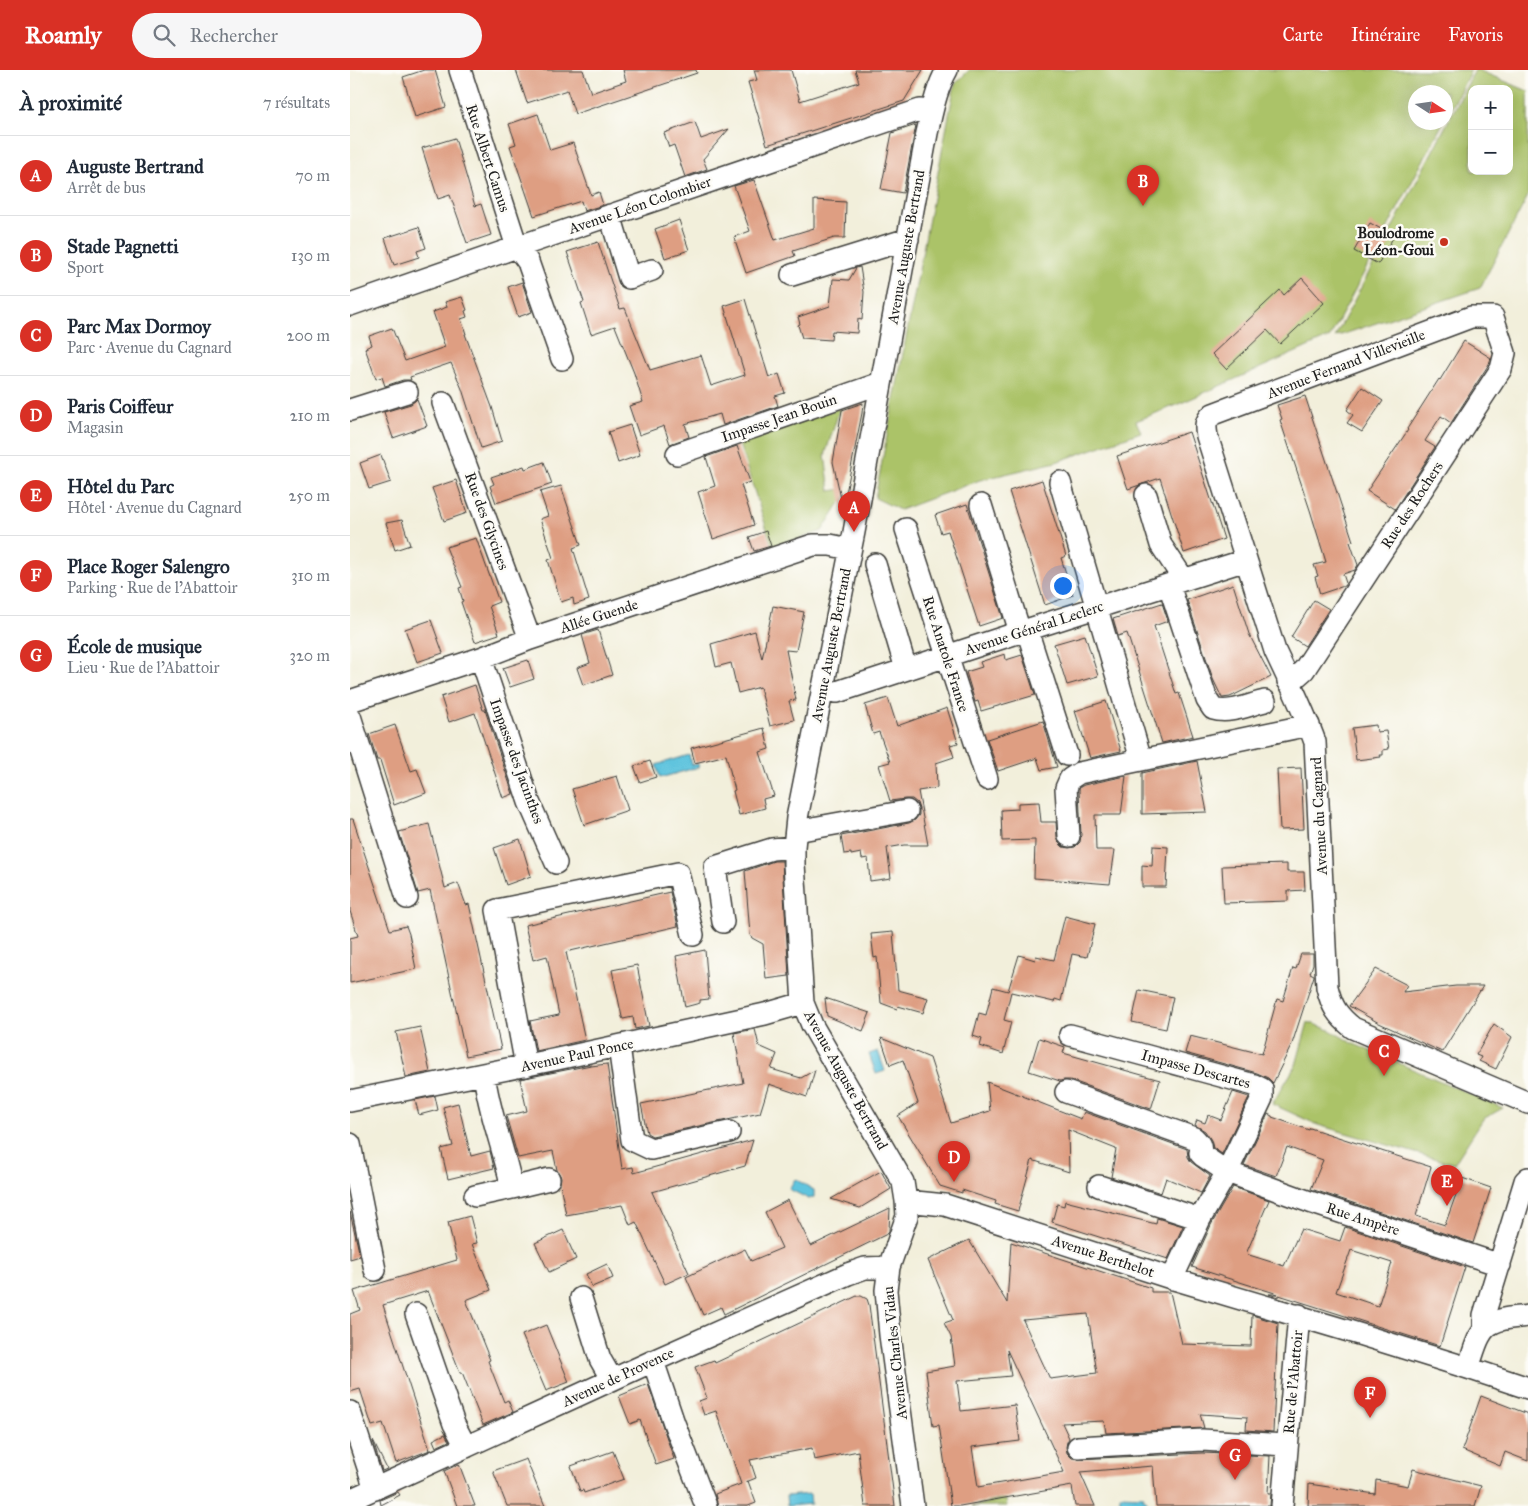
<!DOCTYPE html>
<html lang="fr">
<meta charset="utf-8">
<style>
body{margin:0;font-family:"IM FELL Great Primer",serif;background:#f6f6f7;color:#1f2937}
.controls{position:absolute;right:15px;top:15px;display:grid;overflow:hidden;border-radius:10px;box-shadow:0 5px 20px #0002}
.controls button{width:45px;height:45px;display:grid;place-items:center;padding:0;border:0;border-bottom:1px solid #e0e1e3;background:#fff;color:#1f2937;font:25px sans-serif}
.compass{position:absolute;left:1058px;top:15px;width:45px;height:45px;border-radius:50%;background:#fff;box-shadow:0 5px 20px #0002;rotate:102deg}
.you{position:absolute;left:712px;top:515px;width:18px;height:18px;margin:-12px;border:4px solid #fff;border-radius:50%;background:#1a73e8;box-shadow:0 0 0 8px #1a73e833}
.badge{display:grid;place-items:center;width:32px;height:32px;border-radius:50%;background:#d93025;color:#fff;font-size:16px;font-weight:700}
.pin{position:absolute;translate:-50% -41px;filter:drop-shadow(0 1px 2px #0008)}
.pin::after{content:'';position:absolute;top:26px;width:18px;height:15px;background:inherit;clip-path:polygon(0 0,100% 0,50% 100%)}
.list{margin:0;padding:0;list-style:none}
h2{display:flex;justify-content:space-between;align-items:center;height:65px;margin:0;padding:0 20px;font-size:21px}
h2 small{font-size:16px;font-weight:400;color:#747a83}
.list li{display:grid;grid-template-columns:32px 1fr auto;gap:15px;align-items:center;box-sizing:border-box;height:80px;padding:0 20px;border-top:1px solid #e0e1e3}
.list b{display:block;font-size:19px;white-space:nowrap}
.list p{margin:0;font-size:16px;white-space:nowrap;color:#747a83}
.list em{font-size:16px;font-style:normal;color:#747a83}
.icon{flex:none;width:28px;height:28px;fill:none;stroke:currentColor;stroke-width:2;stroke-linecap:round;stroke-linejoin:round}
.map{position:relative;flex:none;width:1178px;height:1436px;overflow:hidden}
header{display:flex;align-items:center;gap:30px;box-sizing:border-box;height:70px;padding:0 25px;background:#d93025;color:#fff}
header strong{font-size:24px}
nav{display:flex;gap:28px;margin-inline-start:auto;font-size:18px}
.search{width:350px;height:45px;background:#f6f6f7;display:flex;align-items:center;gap:12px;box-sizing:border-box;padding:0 18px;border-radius:28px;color:#747a83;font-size:19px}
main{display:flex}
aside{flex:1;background:#fff}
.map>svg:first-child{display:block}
.green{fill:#abc368;stroke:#647042;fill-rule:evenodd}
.water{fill:#60c4de;stroke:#3e707d}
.building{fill:#de9e82;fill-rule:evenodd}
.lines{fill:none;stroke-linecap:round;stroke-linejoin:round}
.minor-casing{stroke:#3c3c39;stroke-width:24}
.minor{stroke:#fff;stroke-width:21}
.poi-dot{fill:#c8321e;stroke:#fdfcf7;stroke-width:2}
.labels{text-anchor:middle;stroke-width:5;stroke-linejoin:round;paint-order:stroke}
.street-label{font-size:15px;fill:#1c1c1c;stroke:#fdfcf7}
.poi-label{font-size:15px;font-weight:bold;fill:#1c1c1c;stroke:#fdfcf7;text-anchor:end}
</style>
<header>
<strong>Roamly</strong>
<div class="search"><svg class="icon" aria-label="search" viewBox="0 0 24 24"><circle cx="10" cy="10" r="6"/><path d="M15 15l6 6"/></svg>Rechercher</div>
<nav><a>Carte</a><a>Itinéraire</a><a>Favoris</a></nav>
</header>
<main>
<aside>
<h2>À proximité<small>7 résultats</small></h2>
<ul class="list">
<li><span class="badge">A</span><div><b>Auguste Bertrand</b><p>Arrêt de bus</p></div><em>70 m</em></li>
<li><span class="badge">B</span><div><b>Stade Pagnetti</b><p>Sport</p></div><em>130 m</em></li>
<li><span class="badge">C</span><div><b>Parc Max Dormoy</b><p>Parc · Avenue du Cagnard</p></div><em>200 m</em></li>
<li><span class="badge">D</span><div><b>Paris Coiffeur</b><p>Magasin</p></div><em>210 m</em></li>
<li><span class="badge">E</span><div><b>Hôtel du Parc</b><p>Hôtel · Avenue du Cagnard</p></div><em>250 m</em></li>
<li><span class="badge">F</span><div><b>Place Roger Salengro</b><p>Parking · Rue de l'Abattoir</p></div><em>310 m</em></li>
<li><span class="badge">G</span><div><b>École de musique</b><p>Lieu · Rue de l'Abattoir</p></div><em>320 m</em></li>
</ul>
</aside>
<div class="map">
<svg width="1178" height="1436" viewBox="0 0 1178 1436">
<rect width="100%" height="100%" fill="#fdfcf7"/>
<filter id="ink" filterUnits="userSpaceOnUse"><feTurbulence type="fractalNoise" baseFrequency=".02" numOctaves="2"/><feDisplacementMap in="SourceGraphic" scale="10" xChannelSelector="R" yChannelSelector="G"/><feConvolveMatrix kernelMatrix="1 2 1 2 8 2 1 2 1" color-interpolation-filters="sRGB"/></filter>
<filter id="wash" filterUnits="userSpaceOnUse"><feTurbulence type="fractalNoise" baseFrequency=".0096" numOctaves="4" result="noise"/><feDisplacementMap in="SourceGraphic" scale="20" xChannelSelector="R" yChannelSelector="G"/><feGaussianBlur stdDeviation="1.12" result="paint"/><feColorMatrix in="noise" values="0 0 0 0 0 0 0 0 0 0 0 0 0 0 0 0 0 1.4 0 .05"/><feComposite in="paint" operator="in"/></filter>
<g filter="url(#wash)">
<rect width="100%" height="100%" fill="#f2efdb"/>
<!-- green -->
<path class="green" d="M619,0h502l-25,49v-27h-30v30l27,1 -113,214 -151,67 -43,17 5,11 -85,30 -76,18 -80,30 -25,-12 80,-414z
M1125,0h3l50,21v105l-48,92 -145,49zM1122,19h37v82h-37z
M490,338l-15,47 5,36 13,-2 2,9 -6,6 -17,27 -49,17 -35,-107z
M958,952l22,8 24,14 149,64 -20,11 -29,45 -136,-39 -46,-21 24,-39z
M656,1429l1,7h-35z"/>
<!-- water -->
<path class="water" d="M339,685l3,10 6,-1 1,3 -39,11 -4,-13z
M528,981l7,20 -9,3 -7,-20z
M445,1109l19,11v7l-5,2 -20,-10z
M460,1424l1,10 -24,2 -1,-10z
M770,1425l24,1 -1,2 3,1 1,3 -4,4h-23z"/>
<g id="blocks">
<!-- building -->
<path class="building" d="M74,0h11l11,37 -31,10 -12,-40z
M166,0h67l8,23 35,-12 -3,-11h73l1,3 -122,41 -8,-24 -40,13z
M404,0h37l9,31 59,-19 -4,-12h68l-19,31 -137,44 -19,-63 9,-2z
M188,44l12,36 23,-7 18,52 8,-3 4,13 -19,6 -3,-10 -47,15 -24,-70 6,-2 -7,-20z
M345,52l6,17 28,-10 -26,30 4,10 -22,8 -11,-32 -5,2 -5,-14z
M566,55l-13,68 -22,-4 11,-56z
M105,68l20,68 6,-2 10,31 -24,8 -17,-48 -12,4 -16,-51z
M404,110l21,60 39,-12v-28l32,2 -1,36h-11l-41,13 2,5 -49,17 -12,-36 16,-6 -16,-45z
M329,150l10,30 -24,8 -10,-29z
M1020,153l24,13 -16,28 -24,-13z
M69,157l7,21 -9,3 2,6 -25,8 -9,-27z
M248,172l22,67 5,-1 25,62 51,-15 10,31 34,-11 -21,-69 21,-7 24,79 10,-4 6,19 -10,3 3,10 -55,19 -3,-11 -35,10 4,13 -19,7 -6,-18 -25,9 -10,-29 14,-4 -9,-29 -19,-47 -24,8 -10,-31 3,-1 -17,-50z
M510,197l4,25 -2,28 -4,-1 -1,14 -25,-2 -1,9 -29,-2 -4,-13 2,-1 -2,-7 32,-11 3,-27 16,1 7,-12z
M952,208l22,25 -44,41 -13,-14 -41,39 -14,-15 68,-64 4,5z
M172,212l10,30 -14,5 -10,-30z
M112,227l5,13 -2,1 2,6 -6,2 5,15h-1l27,73 10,34 -21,7 -19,-59 -11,-26 -41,14 1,3h-8l-18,6 -3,-9 -6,2 -11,-31 7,-3 -3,-9 23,-8 13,33 40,-14 -12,-35 14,-5 -2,-5z
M1114,271l27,17 -2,6 -38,59 -10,-7 -16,25 10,6 -40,62 -28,-18 41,-61 -1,-1 32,-50 1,1z
M1012,317l21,14 -21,31 -15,-9 6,-8 -6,-5z
M955,326l48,145 -3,1 8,23 -3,5 -12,4 3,9 -2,3 -24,8 -5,-17 3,-1 -4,-11 12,-3 -16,-52 -30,-90 2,-1 -5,-14z
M67,329l10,27 -34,12 -9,-26 27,-8z
M513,333l-1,10 -19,95 -10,-46 9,-52z
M280,355l10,30 -22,8 -10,-31z
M839,362l35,107 -40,14 -24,-75 -32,11 -11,-33z
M387,376l13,36 -9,3 13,40 -41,14 -15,-47 17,-6 -9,-29z
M31,385l10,27 -22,7 -9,-26z
M194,392l8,22 -56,19 -6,-17 4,-2 -3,-7 33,-11 1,3z
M106,410l11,33 -23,8 -12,-33z
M692,410l24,76 -5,2 12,37 -28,10 -36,-114z
M211,416l20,59 -8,3 16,52 -15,5 -1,-7 -12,4 -13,-42 5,-2 -13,-39 8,-3 -8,-24z
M617,434l36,114 -24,8 -31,-95 -7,2 -6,-18z
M52,450l8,25 -15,5 -9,-27z
M416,461l5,15 -17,5 -5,-14z
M126,468l23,64 -10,4 10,28 -24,8 -14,-40 2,-1 -4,-13 3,-1 -16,-40z
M883,514l16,50 22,43 -41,20 -8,1 -9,-19 -26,-79z
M964,530l15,9 -24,37 -14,-9z
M812,533l6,18 -14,5 22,68 3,-1 14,43 -31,7 -35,-110 -9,3 -5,-17z
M423,536l31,6 -8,39 -10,-1 10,50 -7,1 5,19 -24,6 -10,-39 -22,6 -7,-30 -15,4 -5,-23 44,-13 7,28z
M81,550l12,33 -26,9 -12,-33z
M248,560l14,45 -29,10 -6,-17 13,-5 -8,-28z
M735,565l13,41 -31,9 -13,-41z
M655,584l1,6 16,-5 13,40 -54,16 -3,-10 -3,1 -9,-30 16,-5 -2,-5z
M178,590l6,19 -24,8 -7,-19z
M125,615l8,25h2l28,84 -10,4 -28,-85 -26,9 -8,-25z
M538,628l9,28 50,-18 11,35 -8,2 4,12 -18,6 1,25 -19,3 10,54h-24l-17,3 4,30 -21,3 -2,-23 -6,1 -1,-6 -10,2v-2l-7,1 -3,-18 68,-13 6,-3 4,-5v-6l-2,-6 -5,-4h-7l-15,2 -11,-36 11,-3 -11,-30 -6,2 -8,-29z
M756,631l15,50 -31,7 -15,-47z
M693,651l14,46 -16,3 -4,-12 -39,13 -11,-32z
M45,655l16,46 6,-2 9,24 -32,12 -14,-45h-3l-8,-26z
M1026,655l1,7 9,-1 3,18 -6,1v5h-3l1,2 -25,3 -4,-32z
M414,658l5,21 -9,3 14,44 -11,3 2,9 -26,7 -6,-24 2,-1 -9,-35 -31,8 -4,-15z
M300,691l6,16 -16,5 -6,-16z
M847,691l10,51 -65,2v-41z
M951,698l3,61 -24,1 -3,-61z
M267,706l11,34 -44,15 -12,-36z
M776,706l-5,39h-26l1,35h19l-5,34 -76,-6 1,-38 -33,1 -1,-31 17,-1v-6l21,-1 2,20h15l1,15 2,6 4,4 6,1 6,-1 5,-5 1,-7 -2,-45 1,-3 4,-2z
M0,749h3l37,111 16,-4 3,8 7,35 -66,14v-45l8,-2 -8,-25z
M79,754l16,64 13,-5 8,22 3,-1 32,145 -35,7 -36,-166 -12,3 -19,-61z
M170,769l11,37 -25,9 -12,-37z
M803,776l15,1 -2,40h-24v-22l10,1z
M424,791h8l7,115 -23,3 -3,-35 -11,-6 -2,-3 -5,-64z
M937,794v8h17l1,18 -17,1v10l-64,2 -2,-37z
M320,822l8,34 -112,26 19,88 -49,11 -6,-30 29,-6 -12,-59 -14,4 -8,-35z
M715,846l30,8 -8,33 -15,-3 -11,47 -6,-2 -1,3 -43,-10 -7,28 7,2 -8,32 -23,-8 2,-7 -9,-3 6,-23 7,2 7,-28 15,4 11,-36 16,5 1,-4 18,4z
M543,862l5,58 30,8 -5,15 -25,-7 -1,3 -16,-6 -4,-46 -3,1 -3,-24z
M355,880l4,49 -9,1v3l-15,4 -9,-51z
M951,884h12v10l-3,9 4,2v1l-22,68 -19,39 -5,-5 -11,-5 -72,-20 5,-17 72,18 15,-55 6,2 10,-33 3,1z
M287,895l12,61 -14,3 -2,-12 -10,2 -1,-2 -10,-47z
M1026,899l31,16 -4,7 53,-6h27l-41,66 -63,-29 -30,-17z
M789,920l34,7 -7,32 -34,-7z
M475,928l45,15 -7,18 -36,-15z
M1144,954l18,13 -16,32 -17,-8 2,-4 -5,-2z
M70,957l10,45 -24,5 -10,-45z
M405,959l4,17 18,8 -6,15 30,9 14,-8 -8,27 -38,-13 -9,29 -108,23 -5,-3 -6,-29 102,-21 -9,-50z
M531,968l49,20 21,65 39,-12 -3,-29 94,37 3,-7 103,37 1,8 3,5 19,14 -9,17 -35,-15 -5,15 -50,-16 5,-28 -48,-19 1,42 -37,-12 -14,51 -23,-7 1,-3 -34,-11v3l-22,-7 -42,-70 20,-13 -15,-43 -13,5z
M689,968l26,9 -2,6 97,27 -9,29 -81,-29h-6l-4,1 -31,-10z
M257,994l15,105 11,-2 1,6 119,-33 -8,26 -93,26 37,81 -24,11 -29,-62 -6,3 -8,-20 -56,10 -6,-31 1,-7 -4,-7 -4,-19 -35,7 -12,-42 21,-5 -7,-32 71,-14v1z
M883,1022l16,5 -27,57 -9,-6 -2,-8 -6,-9 -10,-6 2,-5 8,3 3,-8 13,5z
M85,1026l3,14 -19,5 -4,-15z
M108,1033l13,53 19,-5 4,17 -46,11 -7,-30 12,-3 -10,-39z
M918,1044l4,2v1l37,13 1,-2 121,39 -15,49 29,9 17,-47 29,10 -18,55 -162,-54 12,-29 -36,-13 -11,29 -32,-11z
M531,1101l10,18 -31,19 -29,-9z
M883,1117l36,13 -23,54 38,12 17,-37 39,12 5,-14 120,40 -25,79 -161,-51v2l-10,-3h9l-86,-27 19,-42zM1001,1180l41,13 -14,43 -42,-14z
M438,1130l23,46 79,-38 -1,23 -2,3 -163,80 -3,-7 -18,8 -17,-38 59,-28 6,12 31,-13 -17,-36z
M715,1131l91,23 1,-6 26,8 -15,33 -116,-37 5,-18 7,2z
M0,1142l10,44 -10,3z
M120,1146l7,27 -5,1 19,46 -25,10 24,60 -2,1 16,41 4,-2 5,12 -30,13 -21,-53h-2l-32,-81 -45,14 47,145 -34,13 -13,-40 -11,3 -12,-37 -10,3v-78l10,-4 -6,-19 103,-31 -9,-38z
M213,1160l13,29 -27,13 -14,-29z
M619,1170l38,63 4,-61 140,46v4h19l12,52 69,2 1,-31 26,8 -5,109 -27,-2 1,-13 -47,-3 4,14 -98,5 -2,-12 -42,2 7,15 -2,4 -1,5 1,6 5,5 6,1 124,-6 68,3 -2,37h3l-1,13h-114l-3,-40 -73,6 15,34h-20l-3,-20 -112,20h-9l-12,-81 -6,1 -7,-55 29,-5 -4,-29 -7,-14 9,-3 -25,-60zM738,1244l9,59 -47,6 -27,-59zM657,1280l57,122 -86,15 -6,-40 48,-6 -5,-36 -54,6 -4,-30 54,-5z
M257,1194l6,14 -21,9 -6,-13z
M507,1226h4l6,3 2,6 26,201h-30l-7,-55 -44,9 -2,-12 -62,12 6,18 -10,4 2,-1 8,22 -8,3h-30l-3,-12 26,-10 -25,-73 -12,4 -5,-14 8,-3 -12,-31 19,-7 1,3z
M196,1255l23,57 -23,9 -24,-56z
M298,1314l26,75 -18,6 -16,-45 -10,4 -11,-28z
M1131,1326l47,18v47l-23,-9 -5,14 -38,-16z
M95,1364l4,7 -13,6 -3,-7z
M23,1371l14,28 -5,2z
M263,1381l11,28 -40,14 -1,-3 -3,1 -9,-25z
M176,1389l19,47h-38l-14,-35z
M109,1394l16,42h-18l-13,-35z
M1063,1399l68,17 -6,20h-167l1,-22 66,10 1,-14 32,6z
M48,1422l2,3 -19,10 -1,-5z"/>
</g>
</g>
<g filter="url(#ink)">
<use href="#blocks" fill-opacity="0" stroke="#3c3c39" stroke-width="1"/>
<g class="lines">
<!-- minor casing -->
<g class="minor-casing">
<path id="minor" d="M110,0l57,177 11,15 34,97
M260,145l19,63 23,-8
M442,205l116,-36
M0,235l167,-58 403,-137 12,1
M93,333l87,236
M0,340l57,-18
M327,384l204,-71
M710,412l78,267
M796,425l15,50 23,35
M631,435l39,127
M556,459l81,250
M525,494l31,105
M819,515l38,115 6,9c17,5 35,-4 52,-8
M677,560l40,125
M131,588l48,144 27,61
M938,611l8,-4 8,-7 197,-301 4,-16 -12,-36h-22l-258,97c-8,7 -8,12 -6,22l68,215c14,30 29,60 40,91l12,245c5,20 10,28 26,41l175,75
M472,620l15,2 183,-60 226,-72
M0,631l131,-43 49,-19 283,-94h17l20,4
M0,646l57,182
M446,761l111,-20
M719,766l-3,-48 4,-9 9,-6 230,-48
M373,852l-8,-55 57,-18 22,-2
M720,965l184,50 8,4v9l-35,74 -27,47 -28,60
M269,976l13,94 19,9 78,-17
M176,996l-29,-156 181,-37 15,62
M134,1004c5,39 20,75 28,114l37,-9
M716,1022l128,46c5,5 8,8 6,15l3,3 24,16 83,30 190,63
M0,1031l207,-42 208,-45 38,-11
M0,1074l25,126
M749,1116l101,33
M125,1126l37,-8
M556,1131l39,4 232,75 185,55 106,33 60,20
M231,1228l19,61 12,21
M66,1244l38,110 12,23
M1134,1259v-14l41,-134 3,-3
M303,1291l21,62 32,83
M1118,1298c6,-15 9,-38 25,-45 10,-6 24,-5 35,-7
M0,1342l25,77
M728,1377l124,-7 85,5
M0,1430l303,-139 195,-87 17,-6 24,-1
M563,1436l-23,-171 -4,-45 3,-23 18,-51 -1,-15 -3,-19 -91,-157 -9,-22 -9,-139v-17l3,-29 57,-286 73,-399c5,-21 9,-44 20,-63
M932,1436l17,-191"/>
</g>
<!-- minor -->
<use href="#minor" class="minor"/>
</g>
</g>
<!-- markers -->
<circle class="poi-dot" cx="1094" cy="172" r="5"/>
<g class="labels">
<!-- street labels -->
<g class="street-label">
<text transform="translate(138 88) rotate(72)" y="5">Rue Albert Camus</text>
<text transform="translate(290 135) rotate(-19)" y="5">Avenue Léon Colombier</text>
<text transform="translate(556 177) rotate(-80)" y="5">Avenue Auguste Bertrand</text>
<text transform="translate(996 294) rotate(-21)" y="5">Avenue Fernand Villevieille</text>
<text transform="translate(429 348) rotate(-19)" y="5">Impasse Jean Bouin</text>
<text transform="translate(1062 435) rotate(-57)" y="5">Rue des Rochers</text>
<text transform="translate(137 451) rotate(70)" y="5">Rue des Glycines</text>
<text transform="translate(249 546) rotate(-18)" y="5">Allée Guende</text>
<text transform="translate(684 558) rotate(-18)" y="5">Avenue Général Leclerc</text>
<text transform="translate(481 575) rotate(-79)" y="5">Avenue Auguste Bertrand</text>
<text transform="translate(596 584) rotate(72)" y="5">Rue Anatole France</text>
<text transform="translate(167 691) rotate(70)" y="5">Impasse des Jacinthes</text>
<text transform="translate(969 746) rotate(-93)" y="5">Avenue du Cagnard</text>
<text transform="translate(227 985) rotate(-12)" y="5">Avenue Paul Ponce</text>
<text transform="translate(846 999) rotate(15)" y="5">Impasse Descartes</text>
<text transform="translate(496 1010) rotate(61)" y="5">Avenue Auguste Bertrand</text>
<text transform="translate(1013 1149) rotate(18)" y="5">Rue Ampère</text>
<text transform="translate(753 1186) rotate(18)" y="5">Avenue Berthelot</text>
<text transform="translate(545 1283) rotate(-96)" y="5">Avenue Charles Vidau</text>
<text transform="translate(268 1307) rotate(-25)" y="5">Avenue de Provence</text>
<text transform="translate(943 1312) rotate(-85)" y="5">Rue de l'Abattoir</text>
</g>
<!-- poi labels -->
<g class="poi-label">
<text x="1084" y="168">Boulodrome<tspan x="1084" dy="17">Léon-Goui</tspan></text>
</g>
</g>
</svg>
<div class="controls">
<button>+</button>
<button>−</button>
</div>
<svg class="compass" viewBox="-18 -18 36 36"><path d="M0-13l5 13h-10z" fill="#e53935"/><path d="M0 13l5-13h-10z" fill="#747a83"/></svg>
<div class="you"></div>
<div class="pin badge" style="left:504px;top:462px">A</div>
<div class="pin badge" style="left:793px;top:136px">B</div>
<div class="pin badge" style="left:1034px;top:1006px">C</div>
<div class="pin badge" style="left:604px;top:1112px">D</div>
<div class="pin badge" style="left:1097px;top:1136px">E</div>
<div class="pin badge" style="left:1020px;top:1348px">F</div>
<div class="pin badge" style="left:885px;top:1410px">G</div>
</div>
</main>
